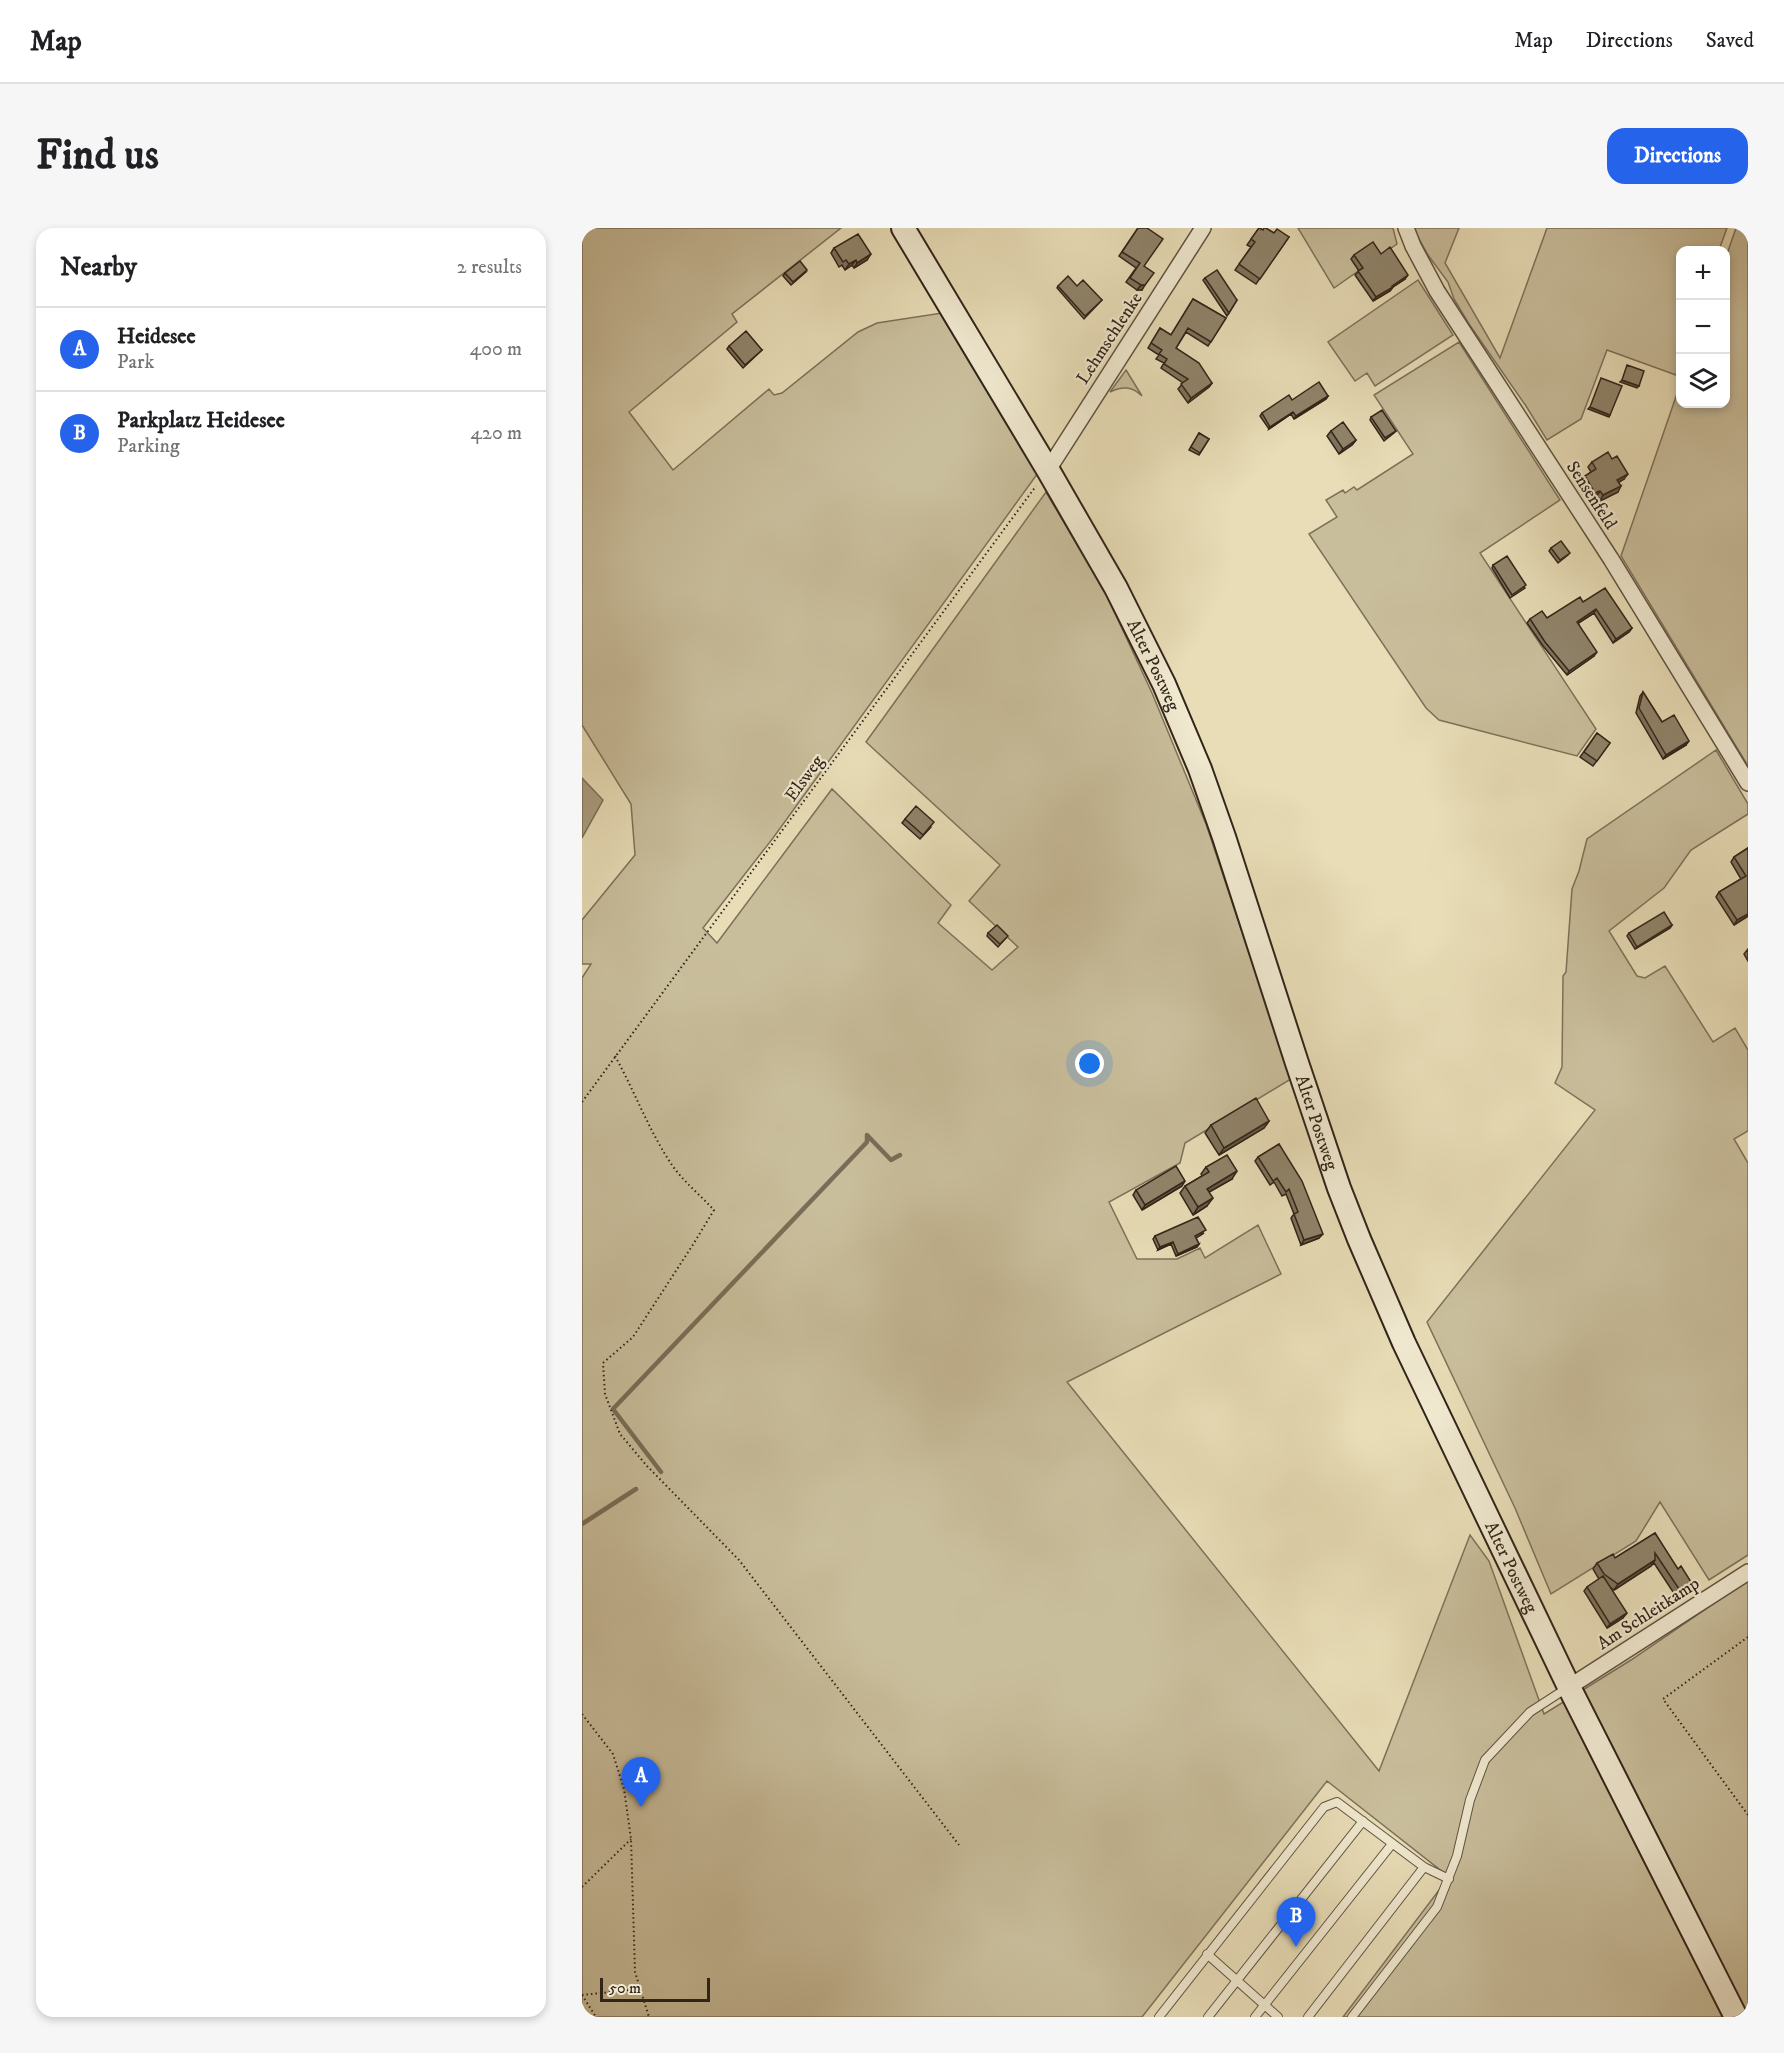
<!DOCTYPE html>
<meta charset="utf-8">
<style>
body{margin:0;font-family:"IM FELL DW Pica",serif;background:#f6f6f6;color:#202124}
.controls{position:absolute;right:18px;top:18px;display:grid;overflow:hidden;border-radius:12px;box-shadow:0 3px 9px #0003}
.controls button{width:54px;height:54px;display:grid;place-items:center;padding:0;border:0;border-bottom:2px solid #e0e0e0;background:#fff;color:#202124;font:30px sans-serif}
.scale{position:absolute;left:18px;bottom:15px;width:110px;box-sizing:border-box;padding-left:6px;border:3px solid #312418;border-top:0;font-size:16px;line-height:21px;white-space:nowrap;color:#312418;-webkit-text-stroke:4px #f0e9d0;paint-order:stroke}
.you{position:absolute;left:508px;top:836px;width:21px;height:21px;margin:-15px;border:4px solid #fff;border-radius:50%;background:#1a73e8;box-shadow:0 0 0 9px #1a73e833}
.badge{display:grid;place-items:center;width:39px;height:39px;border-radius:50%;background:#2563eb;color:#fff;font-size:20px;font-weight:700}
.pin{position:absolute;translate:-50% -50px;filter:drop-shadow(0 2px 3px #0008)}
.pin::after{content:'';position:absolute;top:32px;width:21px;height:18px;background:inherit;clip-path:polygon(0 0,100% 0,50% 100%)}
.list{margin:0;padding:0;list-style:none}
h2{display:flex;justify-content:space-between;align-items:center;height:78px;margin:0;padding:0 24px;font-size:26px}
h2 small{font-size:20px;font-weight:400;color:#757577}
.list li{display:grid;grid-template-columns:39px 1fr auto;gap:18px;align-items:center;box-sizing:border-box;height:84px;padding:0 24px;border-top:2px solid #e0e0e0}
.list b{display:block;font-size:22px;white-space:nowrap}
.list p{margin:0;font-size:20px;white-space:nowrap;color:#757577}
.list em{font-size:20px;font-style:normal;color:#757577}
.icon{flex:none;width:33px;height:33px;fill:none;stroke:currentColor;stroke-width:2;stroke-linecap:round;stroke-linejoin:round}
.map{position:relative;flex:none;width:1166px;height:1789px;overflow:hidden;border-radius:18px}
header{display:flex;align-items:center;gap:36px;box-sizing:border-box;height:84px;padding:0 30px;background:#fff;border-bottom:2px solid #e0e0e0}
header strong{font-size:28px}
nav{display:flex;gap:33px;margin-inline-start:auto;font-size:21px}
.intro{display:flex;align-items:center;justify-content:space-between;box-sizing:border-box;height:144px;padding:0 36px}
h1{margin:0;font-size:42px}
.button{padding:15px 27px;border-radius:18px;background:#2563eb;color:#fff;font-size:21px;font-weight:700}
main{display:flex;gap:36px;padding:0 36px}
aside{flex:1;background:#fff;border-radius:18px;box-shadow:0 3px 9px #0003}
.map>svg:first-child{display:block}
.green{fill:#c9be9c;stroke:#7d715a;stroke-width:1.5}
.water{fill:#aa9e81;stroke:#7a6d57;stroke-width:1.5}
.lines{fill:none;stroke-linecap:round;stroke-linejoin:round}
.stream{stroke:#7a6d57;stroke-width:4.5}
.lane-casing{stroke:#5f5240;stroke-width:10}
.street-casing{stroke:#5f5240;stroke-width:18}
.secondary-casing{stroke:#312418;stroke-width:26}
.path{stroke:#312418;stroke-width:2;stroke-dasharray:1.5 3;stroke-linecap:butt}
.lane{stroke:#f0e9d0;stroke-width:8}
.street{stroke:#f0e9d0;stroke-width:15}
.secondary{stroke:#f0e9d0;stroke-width:22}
.wall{fill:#7c725c;stroke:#312418;stroke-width:1.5}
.shaded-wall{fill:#655c4b;stroke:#312418;stroke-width:1.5}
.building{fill:#90846b;stroke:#312418;stroke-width:1.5}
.labels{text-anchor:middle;stroke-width:4.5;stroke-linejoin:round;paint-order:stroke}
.street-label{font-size:18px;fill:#312418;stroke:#f0e9d0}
</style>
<header>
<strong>Map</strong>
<nav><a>Map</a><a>Directions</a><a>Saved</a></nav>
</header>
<div class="intro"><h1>Find us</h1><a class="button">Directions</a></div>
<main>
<aside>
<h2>Nearby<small>2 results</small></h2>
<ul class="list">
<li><span class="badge">A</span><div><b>Heidesee</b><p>Park</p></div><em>400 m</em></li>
<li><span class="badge">B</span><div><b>Parkplatz Heidesee</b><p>Parking</p></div><em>420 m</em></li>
</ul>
</aside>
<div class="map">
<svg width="1166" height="1789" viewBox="0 0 1166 1789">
<rect width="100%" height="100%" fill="#e8ddb7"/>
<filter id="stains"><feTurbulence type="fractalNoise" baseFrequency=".00333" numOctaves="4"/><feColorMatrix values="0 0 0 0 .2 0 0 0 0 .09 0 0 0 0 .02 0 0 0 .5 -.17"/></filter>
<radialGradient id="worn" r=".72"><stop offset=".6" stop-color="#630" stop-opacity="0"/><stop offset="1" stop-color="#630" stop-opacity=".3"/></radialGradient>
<!-- green -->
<path class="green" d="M0,0h259l-109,86 5,8 -108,90 44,58 96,-81 5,6 8,-2 76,-61 19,-9 65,-10 96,160 -265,365 -70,90 14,15 115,-154 119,116 -13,18 54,47 26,-23 -49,-46 31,-36 -134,-123 180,-250 59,100 47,101 54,131 85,255 -106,64 -5,20 -71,39 28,57h40l23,-11 5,10 53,-33 23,49 -214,108 312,389 91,-236 19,26 55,153 87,-54 117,-80v437h-405l106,-140 -122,-96 -185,236h-560v-1039l9,-14h-9v-44l53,-65 -4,-51 -49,-79z
M716,0h95l4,16 -63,44z
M831,0h46l-14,35 55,95 47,-130h180l-8,22h-39v113l-4,12 -69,-25 -26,69 -34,21 -21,-34 -57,-82 -15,-25 -6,-17 -20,-27z
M1154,0h12v538l-127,-210 59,-171v19h46v-147z
M836,52l35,55 -78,51 -8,-13 -12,8 -27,-39z
M877,114l101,158 -80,53 116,176 -19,27 -138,-36 -13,-12 -117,-174 28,-17 -11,-17 17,-10 2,3 9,-6 3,3 56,-36 -39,-59z
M544,142l16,26c-10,-10 -20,-10 -32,-4z
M1134,522l32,54v10l-57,36 -27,38 -55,43 28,45 8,2 20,-12 48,76 22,-14 13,22v81l-14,8 14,24v392l-39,25 -49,-78 -24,39 -85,53 -36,-86 -88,-186 168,-212 -40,-27 7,-16 1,-91 3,-4 6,-83 7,-18 8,-32z"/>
<!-- water -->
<path class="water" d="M0,550l21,22 -21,38z"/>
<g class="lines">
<!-- stream -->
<path class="stream" d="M79,1244l-48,-63 254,-267v-7l24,25 9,-5
M0,1296l54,-35"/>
<!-- lane casing -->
<g class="lane-casing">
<path id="lane" d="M625,1726l71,63
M577,1789l165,-210 13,-5 87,65 25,12
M626,1789l155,-196
M673,1789l137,-173
M726,1789l116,-150
M770,1789l85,-110 20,-51 13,-56 15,-40 45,-48 37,-24"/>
</g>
<!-- street casing -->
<g class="street-casing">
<path id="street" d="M824,0l7,18 24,45 174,268 137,224
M466,242l155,-242
M987,1459l179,-115"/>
</g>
<!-- secondary casing -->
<g class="secondary-casing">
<g id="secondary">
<path id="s1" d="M321,0l145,242 68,118 48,96 36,85 24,68 73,226 42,125 20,51 45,104 165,344 167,330"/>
</g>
</g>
<!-- path -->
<path class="path" d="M33,828c20,36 34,75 57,109 11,16 28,30 42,45l-20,33 -61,94 -30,26 2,31 15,40 27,32 92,94 220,285
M0,874l454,-616
M1166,1409l-85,62 85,116
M0,1486l31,40 11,35 7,50 4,133 14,45
M0,1659l49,-48
M0,1767l57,-6
M0,1767l14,22"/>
<!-- lane -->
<use href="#lane" class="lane"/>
<!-- street -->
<use href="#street" class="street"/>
<!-- secondary -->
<use href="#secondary" class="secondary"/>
</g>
<!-- wall -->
<path class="wall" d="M556,0l6,38 -2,24h-5l-11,-8 10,-14 -17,-12z
M677,0l4,2 26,7 -33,47 -21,-14 16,-23 -4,-2z
M252,20l33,12 -13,8 -2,-3 -7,5 -3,-5 -3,2 -8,-14z
M799,26l24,25 -12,8 -3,4 -17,10 -18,-26 4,-4 -8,-12 3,-4z
M224,44l-15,13 -8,-9 2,-3z
M623,50l32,22 -10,16 -24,-36z
M476,58h19l25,14 -18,19 -27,-31z
M611,71l33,19 -18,28 -22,-14 -10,16 36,35 -3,4 -21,16 -10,-14 5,-6 -22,-15 3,-5 -8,-4 3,-4 -11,-7 12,-20 11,7z
M147,118l33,4 -19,18 -16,-19z
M746,168l-2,3 -32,20 -3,-5 -22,15 -9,-13 2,-3 30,-13z
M789,189l25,14 -2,2 -10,8 -14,-21z
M749,203l25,9 -4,5 -13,9 -12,-18z
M617,205l10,6 -10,16 -10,-5z
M1010,234l32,17 -5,3 -1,10 -18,9 -3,-5 -5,2 -11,-17 4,-5 6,-4 -3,-5z
M969,320l17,7 -10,8 -9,-12z
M911,337l32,23 -15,10 -18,-30z
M1001,374l49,26 -3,4 -16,11 -19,-30 -16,10 16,33 -27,19 -24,-29 -16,-23 3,-4 17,-1z
M1061,464l19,30 24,23 -23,14 -27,-46 4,-17z
M1015,505l13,10 -17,23 -13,-9z
M323,591l26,8 -11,12 -18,-16z
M1166,620v68l-14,9 -18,-28 3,-5 22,-13 -10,-17 3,-5z
M1090,697l-2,3 -35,21 -8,-13 2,-3z
M406,705l18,5 -8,9 -11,-11z
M1166,721v12l-4,-7z
M687,893l-5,7 -45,27 -14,-22 6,-8z
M697,916l40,94 -18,7 -10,-27 3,-4 -8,-20 -4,2 -8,-14 -4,3 -15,-24 3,-4z
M624,939l26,12 -23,13 -2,14 -14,9 -13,-22 5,-7 17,-10 -1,-2z
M600,958l-40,24 -9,-15 3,-5z
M622,1005l-8,5 3,6 -2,3 -21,9 -5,-12 -13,6 -5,-11 2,-3z
M1073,1305l32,54 -12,8 -21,-32 -3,3 -37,24 -4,-3 13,31 -16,10 -23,-37 3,-4 12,-8 -6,-10 4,-6 18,-5z"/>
<!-- shaded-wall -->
<path class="shaded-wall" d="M289,26l-4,6 -13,8 3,-5z
M274,32l-4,5 -7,5 4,-6z
M826,47l-3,4 -12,8 -3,4 -17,10 3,-4z
M559,57h4l-3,5h-5z
M1040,152l17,6 -2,2 -17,-6z
M630,155l-3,4 -21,16 3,-5z
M746,168l-2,3 -32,20 2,-3z
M1008,179l20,8 -1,2 -21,-8z
M711,184l-2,2 -22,15 1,-2z
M774,212l-4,5 -13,9 4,-5z
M1046,246l-4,5 -10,6 3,-5z
M1039,258l-3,6 -18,9 3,-6z
M1018,263l-3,5 -5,2 3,-5z
M1014,381l-2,4 -20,13 3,-4z
M1050,400l-3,4 -16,11 3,-4z
M1015,424l-3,4 -27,19 2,-4z
M1107,513l-3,4 -23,14 3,-4z
M1166,686v2l-14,9 3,-5z
M1090,697l-2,3 -35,21 2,-2z
M687,893l-5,7 -45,27 5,-7z
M655,943l-5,8 -30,17 5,-7z
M603,953l-3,5 -40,24 3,-5z
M631,970l-6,8 -14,9 5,-8z
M741,1006l-4,4 -18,7 3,-5z
M591,1014l-2,2 -13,6 2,-3z
M617,1016l-2,3 -21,9 2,-2z
M1073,1332l-4,6 -37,24 4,-6z
M1109,1354l-4,5 -12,8 4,-6z
M1045,1385l-4,5 -16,10 3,-4z"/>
<!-- building -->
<path class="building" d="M556,0h9l16,11 -19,27 10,7 -9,12h-4l-11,-7 10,-15 -18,-11z
M677,0l4,2 1,-2h2l8,5 3,-4 12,8 -29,42 -21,-15 16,-22 -4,-3z
M276,6l13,20 -14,9 -1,-3 -7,4 -3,-4 -3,2 -9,-14z
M791,14l8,12 9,-7 18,28 -16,11 1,1 -17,10 -18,-26 5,-3 -9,-13z
M218,33l7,9 -14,12 -8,-9z
M635,42l20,30 -8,13 -24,-35z
M486,48l9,10 6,-6 19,20 -17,16 -27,-30z
M611,71l33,19 -15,24 -23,-14 -12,20 23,15 13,20 -21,15 -10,-14 7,-5 -24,-15 3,-5 -8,-5 3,-4 -11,-7 9,-15 11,7z
M164,103l16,19 -17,15 -16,-19z
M1045,137l17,6 -5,15 -17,-6z
M1019,150l21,8 -12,29 -20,-8z
M737,154l9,14 -32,20 -3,-4 -23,15 -8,-14 27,-18 3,5z
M800,182l14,21 -11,7 -14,-21z
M761,194l13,18 -13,9 -12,-18z
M617,205l10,6 -9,14 -9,-6z
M1026,224l4,7 5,-3 11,18 -11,6 4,6 -18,9 -3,-4 -5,2 -10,-17 11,-7 -4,-7z
M979,313l9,12 -10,7 -9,-12z
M925,328l19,29 -14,10 -19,-30z
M1023,360l27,40 -16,11 -20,-30 -19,13 20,30 -28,19 -24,-29 -15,-23 12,-8 5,7 33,-21 3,5z
M1061,464l19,30 12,-7 15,26 -23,14 -27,-47z
M1015,505l13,10 -13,18 -13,-9z
M334,578l18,16 -11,13 -18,-16z
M1166,620v66l-11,6 -18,-28 27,-16 -12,-19z
M1082,684l8,13 -35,22 -8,-14z
M415,697l11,11 -8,8 -12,-11z
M674,870l13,23 -45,27 -13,-23z
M697,916l23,37 21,53 -19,6 -10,-26 4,-2 -9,-23 -3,3 -9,-14 -4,3 -15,-24z
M645,927l10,16 -30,18 6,9 -15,9 -13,-21 24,-14 -3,-5z
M594,938l9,15 -40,24 -9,-15z
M616,989l8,13 -11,6 4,8 -21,10 -5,-12 -13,5 -5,-11z
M1073,1305l23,36 3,-3 10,16 -12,7 -24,-36v7l-37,24 -14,-10 -7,-11 16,-9 2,4z
M1021,1348l24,37 -17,11 -23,-37z"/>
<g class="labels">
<!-- street labels -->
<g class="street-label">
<text transform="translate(527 110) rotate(-57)" y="6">Lehmschlenke</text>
<text transform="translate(1010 267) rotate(57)" y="6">Sensenfeld</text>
<text dy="6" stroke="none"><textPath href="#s1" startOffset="504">Alter Postweg</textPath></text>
<text transform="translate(222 550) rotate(-54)" y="6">Elsweg</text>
<text dy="6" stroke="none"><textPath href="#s1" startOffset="990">Alter Postweg</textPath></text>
<text dy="6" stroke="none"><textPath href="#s1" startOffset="1476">Alter Postweg</textPath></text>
<text transform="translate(1066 1385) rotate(-33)" y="6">Am Schleitkamp</text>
</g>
</g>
<rect width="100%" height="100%" filter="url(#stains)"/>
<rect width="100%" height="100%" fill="url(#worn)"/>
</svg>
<div class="controls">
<button>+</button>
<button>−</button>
<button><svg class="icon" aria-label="layers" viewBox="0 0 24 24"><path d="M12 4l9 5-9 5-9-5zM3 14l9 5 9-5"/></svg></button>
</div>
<div class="scale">50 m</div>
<div class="you"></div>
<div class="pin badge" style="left:59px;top:1579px">A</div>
<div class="pin badge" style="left:714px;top:1719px">B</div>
</div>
</main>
